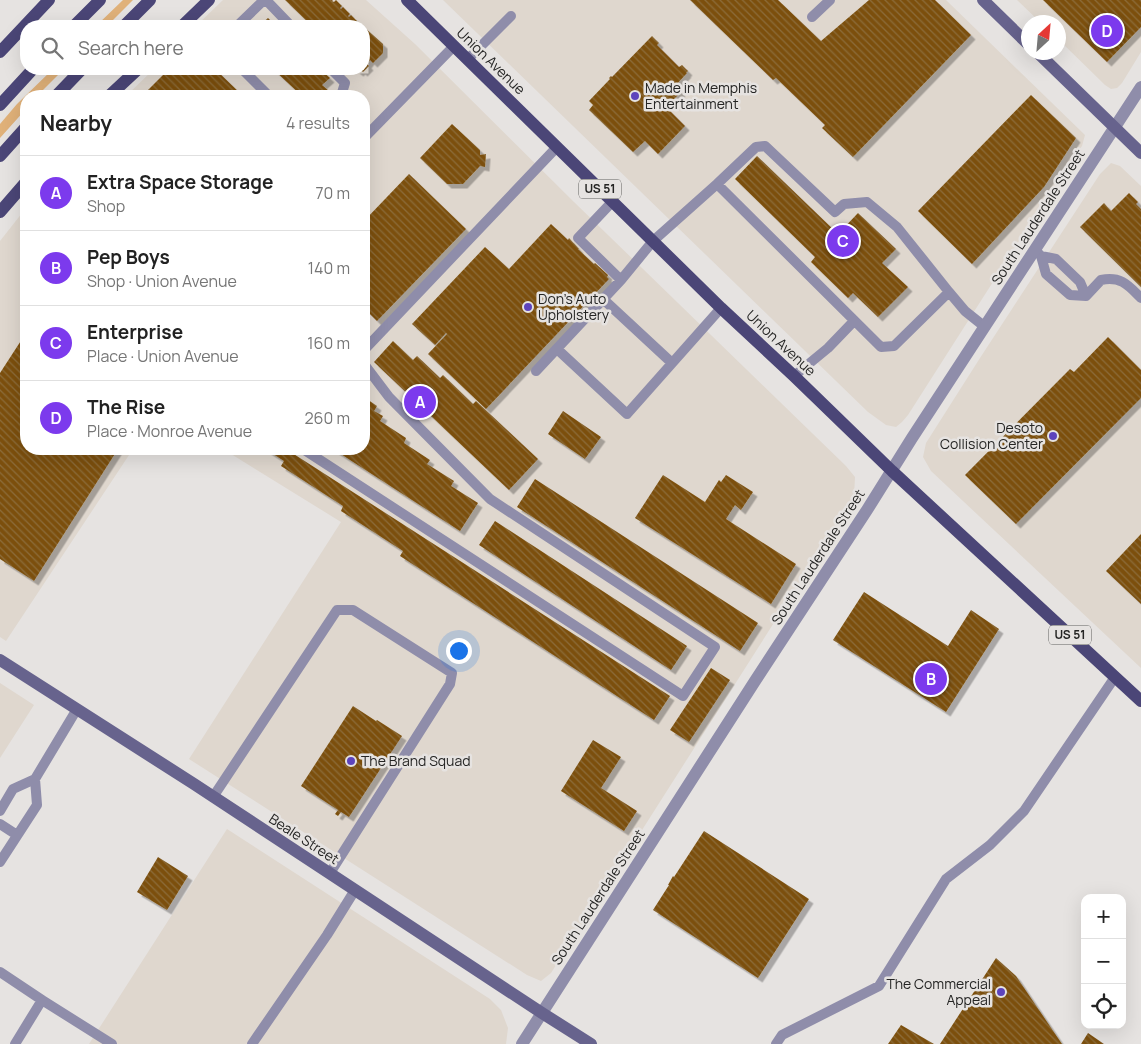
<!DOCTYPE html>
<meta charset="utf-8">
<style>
body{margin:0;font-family:Manrope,sans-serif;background:#f2f2f2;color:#222}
.controls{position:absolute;right:15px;bottom:15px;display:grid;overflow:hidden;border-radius:10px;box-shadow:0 5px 20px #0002}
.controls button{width:45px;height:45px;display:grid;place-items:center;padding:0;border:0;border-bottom:1px solid #e0e0e0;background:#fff;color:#222;font:25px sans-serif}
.compass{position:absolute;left:1021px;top:15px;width:45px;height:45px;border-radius:50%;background:#fff;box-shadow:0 5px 20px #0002;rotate:26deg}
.you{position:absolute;left:458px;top:650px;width:18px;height:18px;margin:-12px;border:4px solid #fff;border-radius:50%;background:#1a73e8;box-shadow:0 0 0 8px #1a73e833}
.badge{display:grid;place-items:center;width:32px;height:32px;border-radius:50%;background:#7c3aed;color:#fff;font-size:16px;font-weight:700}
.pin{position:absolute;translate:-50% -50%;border:2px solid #fff;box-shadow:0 1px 5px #0006}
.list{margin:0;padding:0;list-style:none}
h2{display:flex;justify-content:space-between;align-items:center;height:65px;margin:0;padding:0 20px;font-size:21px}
h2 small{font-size:16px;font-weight:400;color:#767676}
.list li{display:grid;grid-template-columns:32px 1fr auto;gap:15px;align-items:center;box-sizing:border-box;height:75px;padding:0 20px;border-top:1px solid #e0e0e0}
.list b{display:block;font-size:19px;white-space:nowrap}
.list p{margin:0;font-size:16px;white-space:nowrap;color:#767676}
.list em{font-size:16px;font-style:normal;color:#767676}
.icon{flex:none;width:28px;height:28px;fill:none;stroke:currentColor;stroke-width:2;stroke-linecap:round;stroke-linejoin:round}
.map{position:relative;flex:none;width:1141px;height:1044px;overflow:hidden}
.search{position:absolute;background:#fff;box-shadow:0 5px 20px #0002;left:20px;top:20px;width:350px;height:55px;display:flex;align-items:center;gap:12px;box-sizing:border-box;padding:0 18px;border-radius:20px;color:#767676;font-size:19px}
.panel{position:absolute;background:#fff;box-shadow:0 5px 20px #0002;left:20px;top:90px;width:350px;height:365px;border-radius:20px}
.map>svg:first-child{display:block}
.built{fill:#dfd7ce}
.grass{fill:#e0b179}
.building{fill:url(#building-back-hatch);filter:url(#shadow)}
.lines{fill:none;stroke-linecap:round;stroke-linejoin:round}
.lane{stroke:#8f8daa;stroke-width:10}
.street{stroke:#8f8daa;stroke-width:12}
.secondary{stroke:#67638d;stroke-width:12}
.primary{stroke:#4b4677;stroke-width:12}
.poi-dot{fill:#5d43bc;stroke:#e6e3e1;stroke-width:2}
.labels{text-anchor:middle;stroke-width:5;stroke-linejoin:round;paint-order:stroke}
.shield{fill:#e6e3e1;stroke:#5f5e5d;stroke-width:1}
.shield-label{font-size:12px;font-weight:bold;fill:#252524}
.street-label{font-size:14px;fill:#252524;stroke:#e6e3e1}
.poi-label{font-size:14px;fill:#252524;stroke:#e6e3e1;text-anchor:start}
</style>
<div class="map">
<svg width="1141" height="1044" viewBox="0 0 1141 1044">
<defs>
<pattern id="building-back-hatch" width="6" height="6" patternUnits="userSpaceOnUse" patternTransform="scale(1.25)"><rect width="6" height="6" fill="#7c500f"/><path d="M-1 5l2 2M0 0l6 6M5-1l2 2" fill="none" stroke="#8c6c3a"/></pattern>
<filter id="shadow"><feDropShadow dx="4.5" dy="4.5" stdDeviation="0" flood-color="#0004"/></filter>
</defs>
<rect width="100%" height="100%" fill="#e6e3e1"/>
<!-- built -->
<path class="built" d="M223,0h143l49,44 159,158 272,264 9,11 -1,20 -303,476 -10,8 -14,-6 -338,-216 152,-237 -118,-73h141v-353h-238l28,-27h210v-43h-168z
M443,0h503l139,135 -3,11 -38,56 -136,213 -6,7 -6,5 -10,-2 -18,-13z
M1017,0h124v52l-19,31 -5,5 -6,1 -6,-4 -46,-45 -1,-18h-18z
M1111,163l9,3 21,20v482l-210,-197 -8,-14 3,-14 54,-85 120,-184z
M26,208v241h107l-127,192 -6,-4v-396z
M0,683l34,22 -34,53z
M227,829l263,170 11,11 7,18 -2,16h-417z"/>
<!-- grass -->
<path class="grass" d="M123,0h10l-26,26h-11z
M53,69h11l-27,27h-11v13l-26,29v-14l17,-20z"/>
<!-- building -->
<path class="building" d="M285,0h48l-1,1 2,1 2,-2 6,6 -2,2 1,1 2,-2 7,7 -2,2 1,1 2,-2 6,6 -2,2 1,1 2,-2 5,4h-51z
M690,0h88l43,41 48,-41h66l36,35 -118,122 -31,-29 3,-3 -49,-47 -3,2z
M1043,0h98v27l-34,35z
M268,18l8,8h-17z
M364,27l19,17v9l-10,10 -3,-3 -3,4 2,2 -6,6 -2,-2 -2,2 -4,-3h9z
M652,36l7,7 -2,2 22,22 3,-2 6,6 -2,2h1l-12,13 6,6 -15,15 19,19 -27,28 -13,-13 -12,11 -44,-42 4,-5 -4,-4 21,-22 -1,-1 2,-2 1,1z
M169,69h46l28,27h-101z
M273,69h47l10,9 -8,7 8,7 -5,4h-23z
M1031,95l45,43 -32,49 -72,77 -54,-53z
M452,124l28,26v5l6,-1 -1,13 -5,-1 -17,18h-16l-27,-26z
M757,156l81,78 20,-21 38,36 -14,14 26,24 -30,30 -25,-24 -5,5 -37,-36 4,-5 -80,-78z
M409,174l57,55 -89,92 -13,-13v-87z
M1129,193l9,9 -2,2 5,5v78l-61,-60 24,-24 7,8z
M551,224l17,16 1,-2 10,11h-1l16,15 1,-1 13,12 -1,2 2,2 -123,130 -58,-55 19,-20 -1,-1 -11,12 -23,-21 73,-77 24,22z
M24,336l2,1v112h92l-84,132 -34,-22v-186z
M1108,337l33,33v28l-125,126 -51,-49 105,-106 4,3z
M393,341l20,19 4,-4 23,22 3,-3 30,29 3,-3 62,58 -29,31 -135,-128z
M364,397l13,9 -3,5 9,5 -3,5 26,17 -2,5 26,17 -3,4 27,17 -3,5 27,17 -18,28 -127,-82h31z
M563,411l38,26 -16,22 -37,-25z
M265,449h21l384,247 -16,24 -254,-164 3,-5 -62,-40 2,-5 -62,-40 3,-5z
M663,475l42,27 14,-22 2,2 5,-7 27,17 -12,18 -6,-5 -9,14 70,45 -25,40 -136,-86z
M535,479l223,144 -18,28 -223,-144z
M495,521l192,125 -16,24 -192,-125z
M1141,534v70l-35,-33z
M864,592l84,54 23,-36 28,19 -53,83 -113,-72z
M711,668l19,12 -41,62 -19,-12z
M353,706l23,15 1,-1 25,16 -53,81 -8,-5 -3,4 -3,-2 3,-4 -37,-24z
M593,740l28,17 -20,31 36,23 -13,20 -63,-40z
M704,831l105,68 -51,79 -105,-68 16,-25h-1l5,-9 1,1z
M158,857l30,19 -21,34 -30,-18z
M996,958l20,18 46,68h-122z
M901,1025l33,19h-46z
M1088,1033l16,11h-23z"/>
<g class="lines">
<!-- lane -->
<path class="lane" d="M266,0l25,26
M812,17l18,-17
M237,26l27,-26
M468,59l43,-43
M242,69l27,27
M331,69l14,14 -4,13
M364,138l90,-92
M717,184l164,163 13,-1 55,-54
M613,201l-35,37 43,42 32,-39 64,-57 39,-37 9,-1 70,66 9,-8 23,-2 30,25 52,65 16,19 20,16
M1037,252l4,4 15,3 24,23 6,14
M1041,256l5,18 24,21 16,1 15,-16c20,-4 27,5 40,18
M603,299l69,64
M557,349l70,65 94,-106
M364,350l193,-203
M536,371l85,-91
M794,376l34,-28 26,-27
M303,449l380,247 32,-49 -225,-148 -101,-102 -25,-33
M213,797l124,-187h16l99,63 -2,11 -120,189
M0,811l13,-22 22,-10 42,-70
M0,824l17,11
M0,862l37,-57 -2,-26
M0,972l42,28 -27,44
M42,1000l70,44
M252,1044l75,-109 28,-45
M776,1044l6,-9 97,-49 67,-107 44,-34 34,-34 91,-134"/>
<!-- street -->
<path class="street" d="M522,1044l233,-363 112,-171 45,-72 229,-351"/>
<!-- secondary -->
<path class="secondary" d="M983,0l45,44
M1037,52l104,101
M0,660l194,124 348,229 49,31"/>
<!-- primary -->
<path class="primary" d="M407,0l314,308 73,68 98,95 249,230
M74,26l26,-26
M124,26l26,-26
M182,26l27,-26
M0,52l49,-52
M56,96l26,-27
M109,96l29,-27
M0,105l33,-36
M0,156l26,-29
M0,212l26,-30"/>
</g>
<!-- markers -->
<g class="poi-dot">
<circle cx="635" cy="96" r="5"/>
<circle cx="528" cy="307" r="5"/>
<circle cx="1053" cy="436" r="5"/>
<circle cx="351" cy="761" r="5"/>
<circle cx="1001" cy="992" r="5"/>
</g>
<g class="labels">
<!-- shield labels -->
<g class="shield">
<rect x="579" y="179.5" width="42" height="19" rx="4"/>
<rect x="1049" y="625.5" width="42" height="19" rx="4"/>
</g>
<g class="shield-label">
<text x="600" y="193">US 51</text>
<text x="1070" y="639">US 51</text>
</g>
<!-- street labels -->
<g class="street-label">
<text transform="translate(491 61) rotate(44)" y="5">Union Avenue</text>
<text transform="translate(1038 217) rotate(-57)" y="5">South Lauderdale Street</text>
<text transform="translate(781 343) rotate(43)" y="5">Union Avenue</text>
<text transform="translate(818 557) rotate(-57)" y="5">South Lauderdale Street</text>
<text transform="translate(304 839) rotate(33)" y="5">Beale Street</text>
<text transform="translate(598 897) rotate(-57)" y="5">South Lauderdale Street</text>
</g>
<!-- poi labels -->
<g class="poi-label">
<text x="645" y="93">Made in Memphis<tspan x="645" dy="16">Entertainment</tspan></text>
<text x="538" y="304">Don's Auto<tspan x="538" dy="16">Upholstery</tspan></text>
<text x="1043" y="433" text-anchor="end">Desoto<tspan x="1043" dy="16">Collision Center</tspan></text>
<text x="361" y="766">The Brand Squad</text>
<text x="991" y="989" text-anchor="end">The Commercial<tspan x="991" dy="16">Appeal</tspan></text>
</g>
</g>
</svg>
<div class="controls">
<button>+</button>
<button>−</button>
<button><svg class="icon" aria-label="locate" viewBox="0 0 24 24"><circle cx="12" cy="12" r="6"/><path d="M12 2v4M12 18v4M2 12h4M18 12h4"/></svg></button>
</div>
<svg class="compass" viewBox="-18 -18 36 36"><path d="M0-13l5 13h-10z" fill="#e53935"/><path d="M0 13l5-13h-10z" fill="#767676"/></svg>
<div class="you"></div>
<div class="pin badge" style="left:420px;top:402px">A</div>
<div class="pin badge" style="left:931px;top:679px">B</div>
<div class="pin badge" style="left:843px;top:241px">C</div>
<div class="pin badge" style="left:1107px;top:31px">D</div>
<div class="search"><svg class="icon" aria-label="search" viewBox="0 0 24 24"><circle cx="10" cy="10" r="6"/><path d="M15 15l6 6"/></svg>Search here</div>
<section class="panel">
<h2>Nearby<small>4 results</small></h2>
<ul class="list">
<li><span class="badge">A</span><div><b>Extra Space Storage</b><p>Shop</p></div><em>70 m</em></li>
<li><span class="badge">B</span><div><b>Pep Boys</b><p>Shop · Union Avenue</p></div><em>140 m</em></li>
<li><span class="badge">C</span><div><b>Enterprise</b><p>Place · Union Avenue</p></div><em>160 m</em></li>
<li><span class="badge">D</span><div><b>The Rise</b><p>Place · Monroe Avenue</p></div><em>260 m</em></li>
</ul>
</section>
</div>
